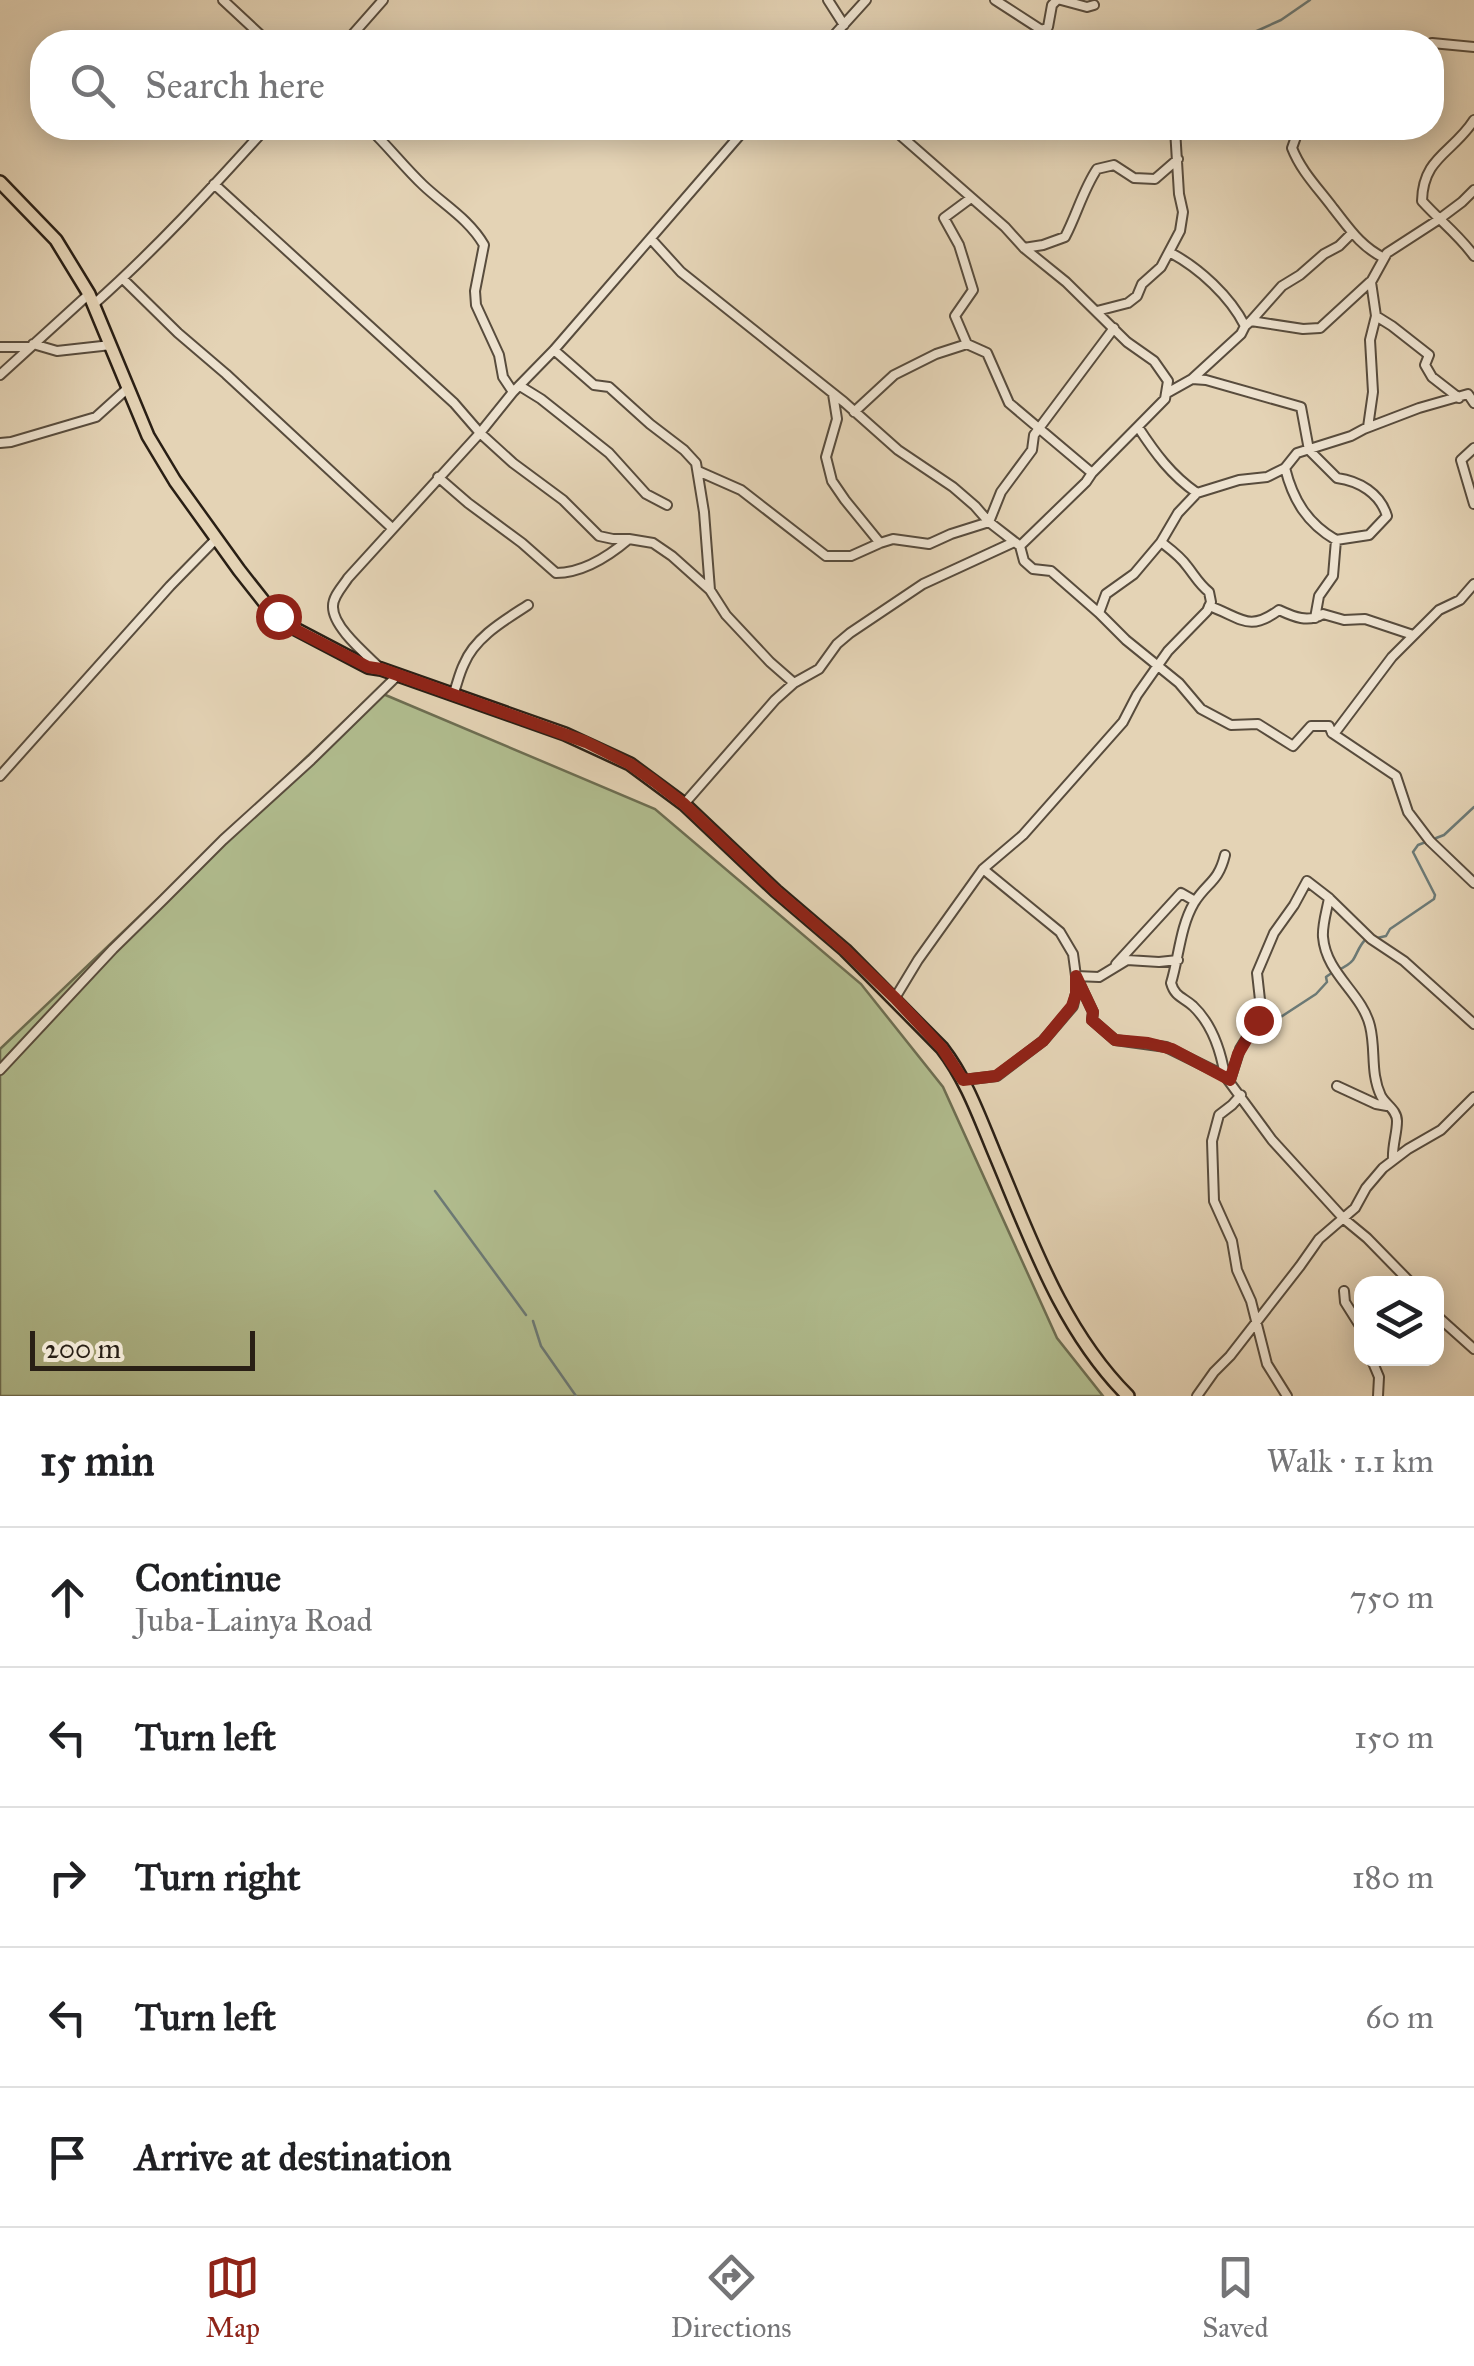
<!DOCTYPE html>
<meta charset="utf-8">
<style>
body{margin:0;font-family:"IM FELL Great Primer",serif;background:#f6f6f6;color:#202124}
.controls{position:absolute;right:30px;bottom:30px;display:grid;overflow:hidden;border-radius:20px;box-shadow:0 5px 25px #0003}
.controls button{width:90px;height:90px;display:grid;place-items:center;padding:0;border:0;border-bottom:2px solid #e0e0e0;background:#fff;color:#202124;font:50px sans-serif}
.scale{position:absolute;left:30px;bottom:25px;width:225px;box-sizing:border-box;padding-left:10px;border:5px solid #291f15;border-top:0;font-size:28px;line-height:35px;white-space:nowrap;color:#291f15;-webkit-text-stroke:8px #ede2cf;paint-order:stroke}
.stop{position:absolute;width:30px;height:30px;margin:-22px;border:8px solid #8f2418;border-radius:50%;background:#fff}
.stop.end{background:#8f2418;border-color:#fff;box-shadow:0 2px 10px #0008}
.list{margin:0;padding:0;list-style:none}
h2{display:flex;justify-content:space-between;align-items:center;height:130px;margin:0;padding:0 40px;font-size:42px}
h2 small{font-size:32px;font-weight:400;color:#757577}
.list li{display:grid;grid-template-columns:65px 1fr auto;gap:30px;align-items:center;box-sizing:border-box;height:140px;padding:0 40px;border-top:2px solid #e0e0e0}
.list b{display:block;font-size:38px;white-space:nowrap}
.list p{margin:0;font-size:32px;white-space:nowrap;color:#757577}
.list em{font-size:32px;font-style:normal;color:#757577}
.icon{flex:none;width:55px;height:55px;fill:none;stroke:currentColor;stroke-width:2;stroke-linecap:round;stroke-linejoin:round}
.map{position:relative;flex:none;width:1474px;height:1396px;overflow:hidden}
.search{position:absolute;background:#fff;box-shadow:0 5px 25px #0003;left:30px;right:30px;top:30px;height:110px;display:flex;align-items:center;gap:25px;box-sizing:border-box;padding:0 35px;border-radius:40px;color:#757577;font-size:38px}
.sheet{height:830px;background:#fff}
nav{display:flex;justify-content:space-around;align-items:center;box-sizing:border-box;height:140px;border-top:2px solid #e0e0e0;background:#fff;font-size:28px;color:#757577}
nav a{display:grid;justify-items:center;gap:5px}
nav .on{color:#8f2418}
.map>svg:first-child{display:block}
.green{fill:#b1bd8f;stroke:#6d6e52;stroke-width:2.5}
.lines{fill:none;stroke-linecap:round;stroke-linejoin:round}
.stream{stroke:#6c7a76;stroke-width:2.5}
.street-casing{stroke:#584c3d;stroke-width:12}
.primary-casing{stroke:#291f15;stroke-width:16}
.street{stroke:#ede2cf;stroke-width:8}
.primary{stroke:#e4d3b5;stroke-width:11}
.route{stroke:#8f2418;stroke-width:12}
</style>
<div class="map">
<svg width="1474" height="1396" viewBox="0 0 1474 1396">
<rect width="100%" height="100%" fill="#e4d3b5"/>
<filter id="stains"><feTurbulence type="fractalNoise" baseFrequency=".002" numOctaves="4"/><feColorMatrix values="0 0 0 0 .2 0 0 0 0 .09 0 0 0 0 .02 0 0 0 .5 -.17"/></filter>
<radialGradient id="worn" r=".72"><stop offset=".6" stop-color="#630" stop-opacity="0"/><stop offset="1" stop-color="#630" stop-opacity=".3"/></radialGradient>
<!-- green -->
<path class="green" d="M376,691l279,118 206,175 82,103 114,251 46,58h-1103v-347z"/>
<g class="lines">
<!-- stream -->
<path class="stream" d="M1240,42l10,-8 31,-14 29,-20
M1014,128l6,5 19,-5
M1377,938l9,-2 4,-7 44,-30 1,-4 -22,-43 5,-7 26,-10 30,-28
M1270,1024l46,-30 11,-12 -1,-5c8,-7 20,-8 27,-17 4,-6 6,-14 12,-20l5,-1
M435,1191l91,124
M533,1321l8,25 35,50"/>
<!-- street casing -->
<g class="street-casing">
<path id="street" d="M223,0l45,42
M828,0l16,25
M995,0l65,42
M1061,0l26,7 7,-2
M1040,31l8,-4 4,-22 5,-5
M346,42l37,-42
M828,42l38,-42
M1432,43l42,4
M1474,120c-21,33 -51,37 -52,81 17,19 37,34 52,55
M369,128c19,18 35,39 54,57 21,20 46,34 61,60l-9,46 1,14 23,50 4,22 10,15
M1303,128l-6,6 -5,14c9,23 26,40 41,60 16,20 27,38 51,50
M214,184l240,219 26,30 33,30 50,37 36,36 14,3h16
M971,198l-27,20 15,27 14,45 -18,26 12,28 20,9 22,50 83,70
M651,239l30,33 163,130 54,48 55,37 22,19 14,16 31,24 66,-64 6,-9 73,-74 3,-18 -14,-20 -27,-19 -61,-60 -42,-34 -19,-21 -113,-99
M1024,248l19,-3 22,-8c12,-23 18,-47 32,-68l17,-4 20,13 21,1 23,-20
M1171,253c28,15 59,43 74,73l-4,8 -49,45
M123,279l55,54 48,41 166,154
M93,305c62,-55 118,-116 173,-177
M1097,311l31,-8 9,-7 5,-12 19,-17 19,-36 3,-19 -4,-18 -4,-65
M1376,316l16,10 37,29 -4,10 7,12 27,21
M1251,321l31,-35 18,-11 24,-21 15,-8 12,-12
M1245,326l6,-5 52,8 17,-1 50,-46
M33,344l24,7 54,-6
M0,347h30
M554,350l40,35 15,2 41,37 34,26 12,13 8,49 6,78 16,25 44,47 24,21 -19,17 -91,104
M0,375l89,-81
M520,386l21,13 68,54 37,41 21,11
M1167,393l25,-14 14,1 95,27 8,43 28,28c22,3 43,15 50,38l-18,19 -33,5 -3,36 -14,20 -4,22
M833,394l4,25 -11,38 6,24 13,19 35,43
M854,412l40,-37 42,-21 31,-10
M1138,427c17,26 33,48 59,66
M1368,427l5,-35 -3,-52 6,-24 -5,-34 16,-29 51,-33 24,-18 12,-12
M0,443l11,-1 85,-25 32,-29
M1474,448l-13,12 13,44
M1285,468c8,32 22,55 51,72
M698,471l43,19 85,66h25l29,-13 13,-4 36,5 22,-10 38,-12 12,-30 31,-42 2,-15 80,-107
M438,477l30,26 54,40 34,30c28,0 53,-17 73,-34l24,4 19,13 38,34
M1161,542l-27,32 -28,20 -7,19 27,27 53,43 22,26 30,16 27,-1 35,22 18,-20h18l3,7 5,-3 55,-73 47,-47 21,-10 14,-16
M1020,546l4,15 9,8 18,2 48,42
M1209,606c32,11 39,27 70,4 15,7 29,13 44,4l21,6 21,-1 48,16
M381,669c-14,-14 -49,-42 -48,-63 0,-10 10,-20 15,-28l132,-145 33,-41 41,-42 192,-222
M794,683l25,-14 18,-25 13,-11 73,-49 89,-41
M453,695c4,-10 6,-21 11,-31 11,-27 41,-44 64,-59
M1332,733l64,43 12,36 22,29 44,42
M0,776l170,-190 46,-47
M983,869l77,63 13,22 3,22 17,36 -1,8 23,20 51,7 59,29 47,64 72,79 23,19 45,46
M1329,898c-2,12 -7,27 -6,39 3,37 39,56 47,89 6,24 0,47 11,70 5,9 16,14 16,25 0,13 -5,25 -4,39
M1116,964l65,-71 14,8
M895,998l23,-38 65,-91 40,-34 100,-113 14,-27 31,-44 39,-40 4,-9 -2,-10c-10,-8 -14,-16 -22,-26 -7,-10 -17,-17 -26,-24l17,-29 19,-20 42,-13 28,-3 18,-9 12,-15 54,-17 13,-7 55,-21 49,-14 6,9
M0,1070l113,-121 50,-49 60,-60 88,-80 87,-85
M1225,1076c-4,-24 -13,-52 -32,-70 -10,-9 -18,-9 -22,-23 8,-26 9,-56 23,-80 13,-21 24,-20 31,-48
M963,1080l34,-4 46,-35 30,-35 3,-13v-17l23,1 28,-17 32,2 19,-2
M1230,1080l10,-31 18,-29 2,-20 -3,-27 17,-40 20,-28 13,-24 22,17 42,41 33,22 70,63
M1337,1086l39,18 11,2
M1241,1095l-9,10 -13,10 -7,26 2,60 18,40 5,29 14,31 16,63 20,32
M1344,1291l1,11 17,27
M1436,1315l38,34
M1371,1358l8,19 -1,19
M1197,1396l17,-24 16,-16 70,-90 19,-27 36,-31 11,-20 17,-20 25,-19 33,-19 33,-33"/>
</g>
<!-- primary casing -->
<g class="primary-casing">
<path id="primary" d="M0,182l56,58 33,54 59,142 27,45 64,89 26,33 21,21 82,43 13,2 184,65 65,30 54,40 92,87 69,59 97,98c24,31 37,68 52,104 36,85 67,177 134,244"/>
</g>
<!-- street -->
<use href="#street" class="street"/>
<!-- primary -->
<use href="#primary" class="primary"/>
</g>
<g class="lines">
<!-- route -->
<path class="route" d="M278,616l14,12 76,39 13,2 205,73 44,22 24,17 30,23 92,87 69,59 50,48 47,50 21,32 33,-4 47,-35 29,-35 4,-12v-18l17,36 -1,8 23,20 33,3 24,6 58,31 8,-26 20,-34"/>
</g>
<rect width="100%" height="100%" filter="url(#stains)"/>
<rect width="100%" height="100%" fill="url(#worn)"/>
</svg>
<div class="controls">
<button><svg class="icon" aria-label="layers" viewBox="0 0 24 24"><path d="M12 4l9 5-9 5-9-5zM3 14l9 5 9-5"/></svg></button>
</div>
<div class="scale">200 m</div>
<div class="stop" style="left:278px;top:616px"></div>
<div class="stop end" style="left:1258px;top:1020px"></div>
<div class="search"><svg class="icon" aria-label="search" viewBox="0 0 24 24"><circle cx="10" cy="10" r="6"/><path d="M15 15l6 6"/></svg>Search here</div>
</div>
<section class="sheet">
<h2>15 min<small>Walk · 1.1 km</small></h2>
<ul class="list">
<li><svg class="icon" aria-label="ahead" viewBox="0 0 24 24"><path d="M12 20V5M6 11l6-6 6 6"/></svg><div><b>Continue</b><p>Juba-Lainya Road</p></div><em>750 m</em></li>
<li><svg class="icon" aria-label="left" viewBox="0 0 24 24"><path d="M17 20v-9H6M10 6l-5 5 5 5"/></svg><div><b>Turn left</b></div><em>150 m</em></li>
<li><svg class="icon" aria-label="right" viewBox="0 0 24 24"><path d="M7 20v-9h11M14 6l5 5-5 5"/></svg><div><b>Turn right</b></div><em>180 m</em></li>
<li><svg class="icon" aria-label="left" viewBox="0 0 24 24"><path d="M17 20v-9H6M10 6l-5 5 5 5"/></svg><div><b>Turn left</b></div><em>60 m</em></li>
<li><svg class="icon" aria-label="arrive" viewBox="0 0 24 24"><path d="M6 21V4h12l-3 4 3 4H6"/></svg><div><b>Arrive at destination</b></div></li>
</ul>
</section>
<nav>
<a class="on"><svg class="icon" aria-label="map" viewBox="0 0 24 24"><path d="M3 6l6-2 6 2 6-2v14l-6 2-6-2-6 2zM9 4v14M15 6v14"/></svg>Map</a>
<a><svg class="icon" aria-label="directions" viewBox="0 0 24 24"><path d="M12 3l9 9-9 9-9-9zM9 14v-3h6M13 9l2 2-2 2"/></svg>Directions</a>
<a><svg class="icon" aria-label="saved" viewBox="0 0 24 24"><path d="M7 4h10v16l-5-4-5 4z"/></svg>Saved</a>
</nav>
